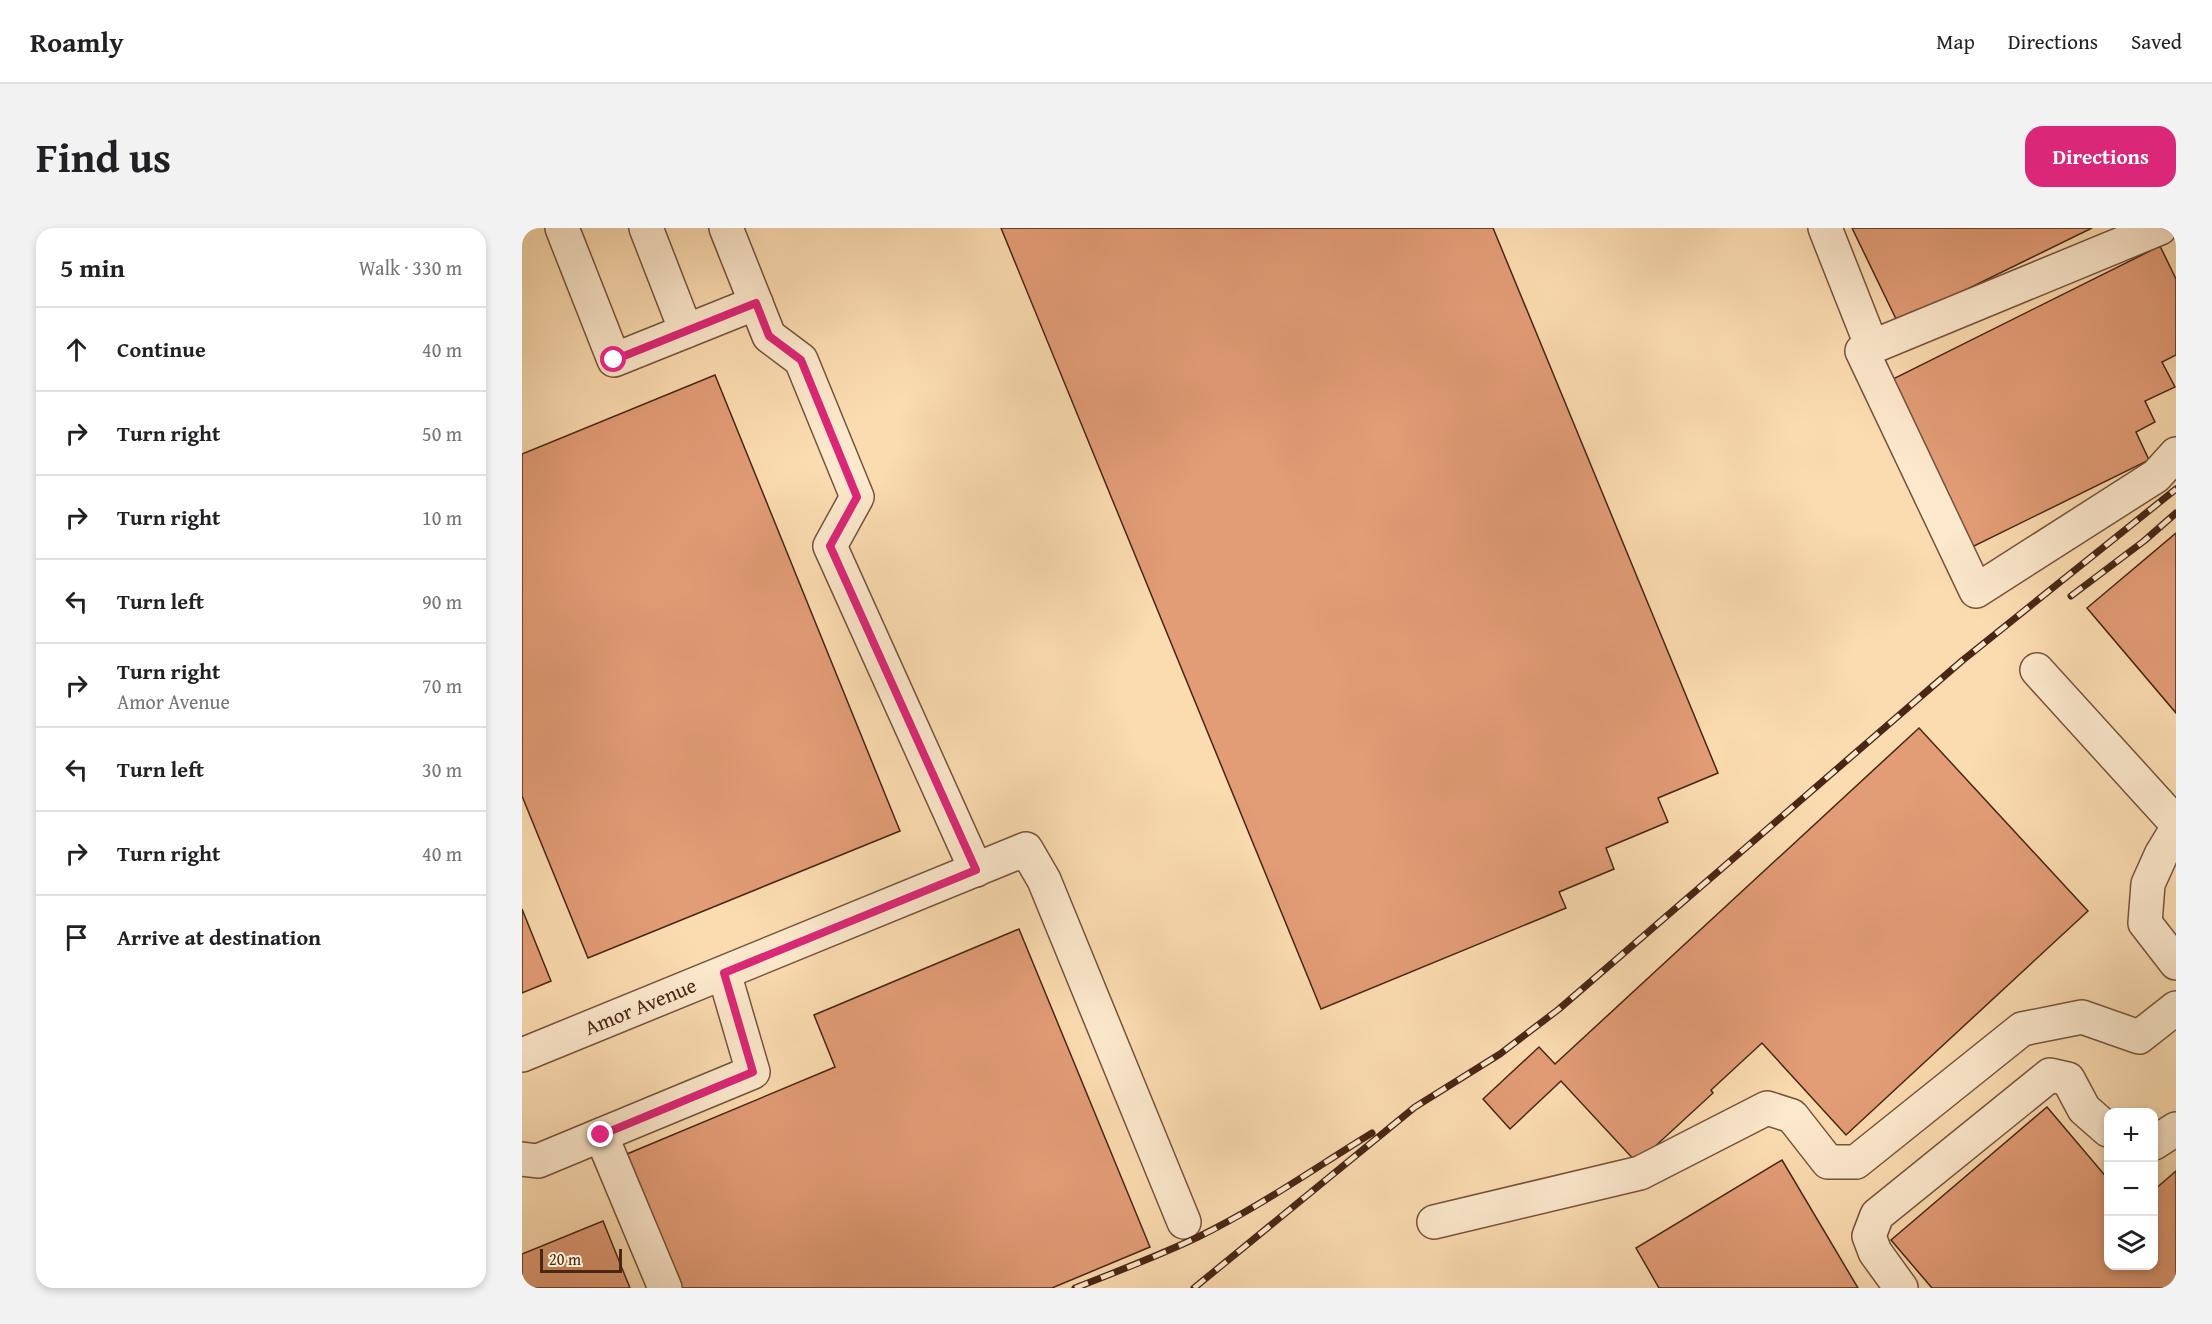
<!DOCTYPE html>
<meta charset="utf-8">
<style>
body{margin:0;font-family:"Gentium Book Plus",serif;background:#f2f2f2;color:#202124}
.controls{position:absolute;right:18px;bottom:18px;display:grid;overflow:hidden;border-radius:12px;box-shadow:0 3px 9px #0003}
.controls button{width:54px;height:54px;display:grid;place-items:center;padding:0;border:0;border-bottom:2px solid #e0e0e0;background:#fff;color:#202124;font:30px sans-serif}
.scale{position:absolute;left:18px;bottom:15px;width:82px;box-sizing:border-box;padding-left:6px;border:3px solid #492615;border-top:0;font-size:16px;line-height:21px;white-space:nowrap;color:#492615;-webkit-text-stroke:4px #fce8cc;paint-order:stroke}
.stop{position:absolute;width:18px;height:18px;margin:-14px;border:4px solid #db2777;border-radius:50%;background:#fff}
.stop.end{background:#db2777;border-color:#fff;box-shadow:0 2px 6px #0008}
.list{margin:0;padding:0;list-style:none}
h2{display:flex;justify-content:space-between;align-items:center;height:78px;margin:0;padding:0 24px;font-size:26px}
h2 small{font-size:20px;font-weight:400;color:#757577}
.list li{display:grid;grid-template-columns:39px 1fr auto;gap:18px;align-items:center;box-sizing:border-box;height:84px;padding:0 24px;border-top:2px solid #e0e0e0}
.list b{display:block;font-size:22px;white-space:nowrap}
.list p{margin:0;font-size:20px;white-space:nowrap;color:#757577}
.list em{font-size:20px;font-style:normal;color:#757577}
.icon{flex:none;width:33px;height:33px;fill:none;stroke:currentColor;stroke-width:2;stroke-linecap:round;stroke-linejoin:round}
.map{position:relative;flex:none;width:1654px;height:1060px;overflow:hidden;border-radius:18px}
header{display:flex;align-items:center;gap:36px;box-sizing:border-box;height:84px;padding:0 30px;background:#fff;border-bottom:2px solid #e0e0e0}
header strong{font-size:28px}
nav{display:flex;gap:33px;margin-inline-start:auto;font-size:21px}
.intro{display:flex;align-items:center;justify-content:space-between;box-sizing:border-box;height:144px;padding:0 36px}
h1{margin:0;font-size:42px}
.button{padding:15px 27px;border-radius:18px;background:#db2777;color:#fff;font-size:21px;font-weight:700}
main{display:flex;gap:36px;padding:0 36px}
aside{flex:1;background:#fff;border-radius:18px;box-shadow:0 3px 9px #0003}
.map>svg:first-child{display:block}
.building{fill:#e29c76;stroke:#492615;stroke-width:1.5}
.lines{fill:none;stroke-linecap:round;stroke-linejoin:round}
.minor-casing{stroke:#76533c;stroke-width:36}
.minor{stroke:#fce8cc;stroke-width:33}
.rail-casing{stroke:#492615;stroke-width:7}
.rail{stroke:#fce8cc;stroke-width:4.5;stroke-dasharray:14;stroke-linecap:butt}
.route{stroke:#db2777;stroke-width:8}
.labels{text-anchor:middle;stroke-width:5;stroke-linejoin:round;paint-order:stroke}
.street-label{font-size:21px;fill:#492615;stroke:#fce8cc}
</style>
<header>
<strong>Roamly</strong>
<nav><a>Map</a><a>Directions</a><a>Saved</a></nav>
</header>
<div class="intro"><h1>Find us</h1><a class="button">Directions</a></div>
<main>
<aside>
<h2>5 min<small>Walk · 330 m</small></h2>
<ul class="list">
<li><svg class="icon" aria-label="ahead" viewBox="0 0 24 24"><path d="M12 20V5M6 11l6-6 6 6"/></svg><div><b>Continue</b></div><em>40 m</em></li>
<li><svg class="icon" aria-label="right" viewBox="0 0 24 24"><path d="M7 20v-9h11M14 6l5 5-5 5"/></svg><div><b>Turn right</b></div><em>50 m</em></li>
<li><svg class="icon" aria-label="right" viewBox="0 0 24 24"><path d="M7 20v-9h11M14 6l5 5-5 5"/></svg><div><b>Turn right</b></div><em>10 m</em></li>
<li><svg class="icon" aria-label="left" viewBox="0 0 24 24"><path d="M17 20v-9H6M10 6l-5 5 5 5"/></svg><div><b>Turn left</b></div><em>90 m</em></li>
<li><svg class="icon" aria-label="right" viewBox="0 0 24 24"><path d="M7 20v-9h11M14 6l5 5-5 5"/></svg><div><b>Turn right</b><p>Amor Avenue</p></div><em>70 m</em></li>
<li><svg class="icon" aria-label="left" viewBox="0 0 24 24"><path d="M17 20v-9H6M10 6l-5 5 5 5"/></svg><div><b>Turn left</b></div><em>30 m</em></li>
<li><svg class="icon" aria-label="right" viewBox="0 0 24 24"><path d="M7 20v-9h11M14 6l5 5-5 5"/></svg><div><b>Turn right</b></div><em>40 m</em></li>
<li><svg class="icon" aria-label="arrive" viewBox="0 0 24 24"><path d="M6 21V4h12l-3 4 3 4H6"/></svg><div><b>Arrive at destination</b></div></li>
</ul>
</aside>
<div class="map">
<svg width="1654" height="1060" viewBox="0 0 1654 1060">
<rect width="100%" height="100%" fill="#fbdbb0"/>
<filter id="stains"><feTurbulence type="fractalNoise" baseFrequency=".00333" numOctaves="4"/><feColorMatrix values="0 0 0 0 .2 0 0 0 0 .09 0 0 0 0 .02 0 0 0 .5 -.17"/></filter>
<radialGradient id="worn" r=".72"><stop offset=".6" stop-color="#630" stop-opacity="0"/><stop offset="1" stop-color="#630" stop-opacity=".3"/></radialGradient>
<!-- building -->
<path class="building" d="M479,0h492l225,545 -60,25 10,24 -62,26 8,21 -55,23 7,16 -245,101z
M1330,0h240l-194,95z
M1638,18l16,33v76l-14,7 13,25 -30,14 10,21 -19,10 13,28 -179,88 -81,-167z
M193,147l185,456 -312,127 -66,-162v-342z
M1654,305v180l-89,-105z
M1397,500l169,183 -242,224 -84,-92 -51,47 2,3 -76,70 -76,-82 -51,48 -27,-30 56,-52 16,17z
M0,681l29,72 -29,12z
M497,701l131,318 -98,41h-370l-55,-134 208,-87 -21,-52z
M1525,879l61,72v87h46v-76l22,-19v117h-244l-41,-48z
M1260,932l76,128h-199l-23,-40z
M81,993l27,67h-108v-34z"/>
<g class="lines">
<!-- minor casing -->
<g class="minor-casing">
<g id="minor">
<path d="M40,0l52,132 142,-57"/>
<path d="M124,0l40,103"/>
<path d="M204,0l43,108 32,24 56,137 -27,49 146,324"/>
<path d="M1303,0l47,119"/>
<path d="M1638,0l-298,123 114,240 180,-115 20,-22"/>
<path d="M1515,442l139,153"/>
<path d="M1654,602l-15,25 -13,29 -3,39 31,40"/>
<path id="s1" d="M0,827l504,-206 18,31 140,342"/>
<path d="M79,907l64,153"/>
<path d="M1632,915l22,-14"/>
<path d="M0,931l16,2 215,-89 -29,-99"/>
<path d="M912,994l206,-49 127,-65 25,8 36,46h28l166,-133 60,-12 57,20 37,-29"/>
<path d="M1379,1060l-26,-36 -6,-16 8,-21 173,-140 18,4 16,30 24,21"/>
</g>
</g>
<!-- minor -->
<use href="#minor" class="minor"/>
<!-- rail casing -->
<g class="rail-casing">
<path id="rail" d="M1549,368l73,-55 32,-28
M553,1060c41,-16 83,-32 123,-51 60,-29 117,-69 174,-104
M672,1060l221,-181 85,-53 59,-45 404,-349 213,-171"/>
</g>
<!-- rail -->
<use href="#rail" class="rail"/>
</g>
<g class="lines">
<!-- route -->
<path class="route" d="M79,907l152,-63 -29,-99 252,-103 -146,-324 27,-49 -56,-137 -32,-24 -13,-33 -142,57"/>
</g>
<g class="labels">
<!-- street labels -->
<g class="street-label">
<text dy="7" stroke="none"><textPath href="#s1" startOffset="128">Amor Avenue</textPath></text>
</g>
</g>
<rect width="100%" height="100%" filter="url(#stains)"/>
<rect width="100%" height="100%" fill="url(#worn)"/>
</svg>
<div class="controls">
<button>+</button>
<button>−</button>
<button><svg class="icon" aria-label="layers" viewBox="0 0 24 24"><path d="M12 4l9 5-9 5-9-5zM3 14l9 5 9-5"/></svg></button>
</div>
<div class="scale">20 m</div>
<div class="stop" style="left:92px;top:132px"></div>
<div class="stop end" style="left:79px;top:907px"></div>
</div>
</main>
